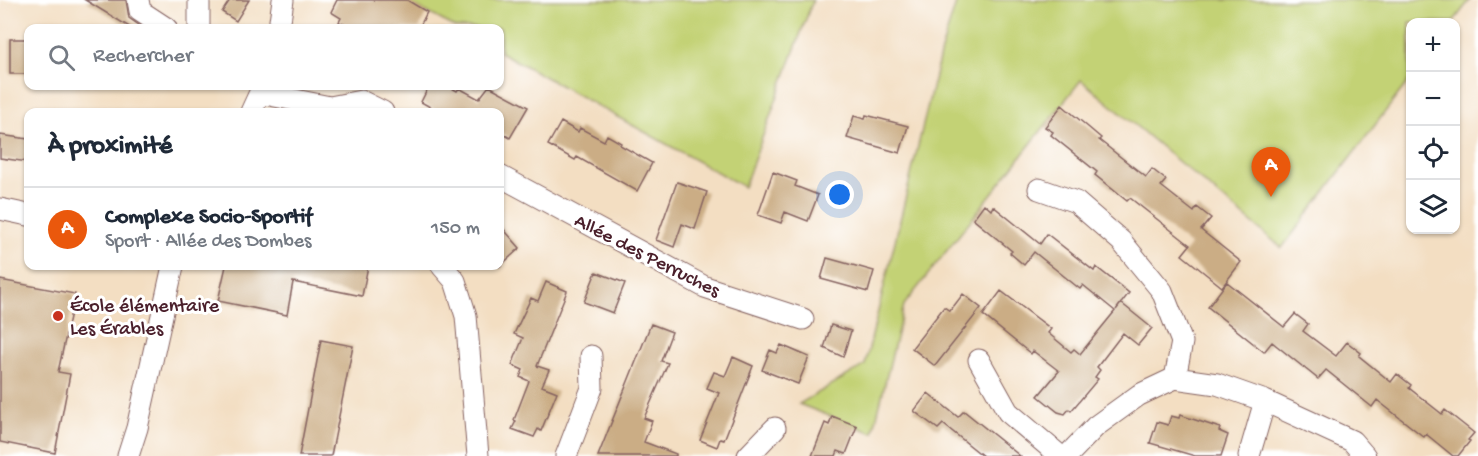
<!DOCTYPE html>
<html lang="fr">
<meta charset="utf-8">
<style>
body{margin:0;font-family:"Gochi Hand",sans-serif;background:#f6f6f7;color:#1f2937}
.controls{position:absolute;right:18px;top:18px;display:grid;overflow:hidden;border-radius:12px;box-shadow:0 2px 4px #0004}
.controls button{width:54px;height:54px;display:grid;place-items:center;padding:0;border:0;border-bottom:2px solid #e0e1e3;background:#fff;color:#1f2937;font:30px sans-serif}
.you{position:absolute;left:840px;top:195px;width:21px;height:21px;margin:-15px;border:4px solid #fff;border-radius:50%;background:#1a73e8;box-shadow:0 0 0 9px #1a73e833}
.badge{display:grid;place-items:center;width:39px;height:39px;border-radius:50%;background:#ea580c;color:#fff;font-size:20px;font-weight:700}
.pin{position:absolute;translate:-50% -50px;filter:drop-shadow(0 2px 3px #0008)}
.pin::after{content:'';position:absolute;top:32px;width:21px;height:18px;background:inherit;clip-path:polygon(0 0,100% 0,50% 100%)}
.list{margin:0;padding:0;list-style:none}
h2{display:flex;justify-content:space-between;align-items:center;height:78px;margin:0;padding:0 24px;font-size:26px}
h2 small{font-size:20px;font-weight:400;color:#747a83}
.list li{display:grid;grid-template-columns:39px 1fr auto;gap:18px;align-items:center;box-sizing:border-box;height:84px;padding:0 24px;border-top:2px solid #e0e1e3}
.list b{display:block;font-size:22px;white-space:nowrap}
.list p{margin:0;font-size:20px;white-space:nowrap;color:#747a83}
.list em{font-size:20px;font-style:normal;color:#747a83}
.icon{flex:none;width:33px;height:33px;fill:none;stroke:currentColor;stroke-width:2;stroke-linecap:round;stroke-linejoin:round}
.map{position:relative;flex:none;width:1478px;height:456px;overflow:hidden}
.search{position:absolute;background:#fff;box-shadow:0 2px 4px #0004;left:24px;top:24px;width:480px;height:66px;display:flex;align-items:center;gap:15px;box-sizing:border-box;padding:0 21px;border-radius:12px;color:#747a83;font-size:22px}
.panel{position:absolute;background:#fff;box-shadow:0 2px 4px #0004;left:24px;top:108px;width:480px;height:162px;border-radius:12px}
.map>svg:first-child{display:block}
.green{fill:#c3d274;stroke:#867850;stroke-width:1.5}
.building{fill:#cbad85}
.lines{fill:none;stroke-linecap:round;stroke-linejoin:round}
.minor-casing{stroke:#856260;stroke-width:23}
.minor{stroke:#fff;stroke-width:21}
.poi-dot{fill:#c8321e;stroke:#fff;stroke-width:2}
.labels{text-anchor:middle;stroke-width:6;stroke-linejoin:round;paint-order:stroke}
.street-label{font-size:20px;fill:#4a1f2b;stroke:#fff}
.poi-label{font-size:20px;fill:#4a1f2b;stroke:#fff;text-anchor:start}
</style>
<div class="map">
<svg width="1478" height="456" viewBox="0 0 1478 456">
<rect width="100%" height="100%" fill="#fff"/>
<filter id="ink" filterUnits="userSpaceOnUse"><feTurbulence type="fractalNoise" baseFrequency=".0167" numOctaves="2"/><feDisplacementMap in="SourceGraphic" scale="12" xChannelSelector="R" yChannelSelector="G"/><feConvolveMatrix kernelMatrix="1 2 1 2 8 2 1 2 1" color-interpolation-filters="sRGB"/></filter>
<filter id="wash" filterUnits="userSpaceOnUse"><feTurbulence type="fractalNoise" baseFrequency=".008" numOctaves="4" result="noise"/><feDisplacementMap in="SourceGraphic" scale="24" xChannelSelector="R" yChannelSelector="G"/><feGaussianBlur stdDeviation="1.35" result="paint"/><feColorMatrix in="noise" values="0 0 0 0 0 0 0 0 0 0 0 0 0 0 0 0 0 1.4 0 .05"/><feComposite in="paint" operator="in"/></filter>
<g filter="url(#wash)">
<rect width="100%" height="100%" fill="#f3dec2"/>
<!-- green -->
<path class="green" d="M405,0h408l-69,187 -244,-135v-24h-44z
M957,0h513l-17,22h-43v57l-128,169 -201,-168 -177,225 -31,128 -74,-29 66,-39 76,-314z"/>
<g id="blocks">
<!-- building -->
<path class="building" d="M85,0h41l3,18 14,10h-12z
M230,0h19l-13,21 -14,-9z
M337,0h70l20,12 -8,16h-67l-13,-6 2,-4 -10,-6z
M10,39h18v35h-18z
M429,86h19l9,5 2,-3 20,11 10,-13 39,21 -18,31 -10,-6v-20h-61l-18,-10z
M1062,105l39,33 -2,2 47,37 6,-8 14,11 -5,6 33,26 3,-5 14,11 -10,12 40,32 -19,25 -40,-32 8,-10 -60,-47 -3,3 -32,-26 2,-3 -46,-37 2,-3 -8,-5z
M866,115l42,11 -8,27 -53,-15 7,-22 11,3z
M561,122l17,10 2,-4 24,13 3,-6 14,8 -1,2 32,18 -15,28 -60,-34 -2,3 -27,-15z
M0,135l28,4v23l-28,-4z
M773,172l24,9 -2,5 23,9 -10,26 -23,-9 -4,11 -23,-8z
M677,182l30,10 -12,37 -13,-5 -8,23 -18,-7z
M984,204l7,6 2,-4 47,38 7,-10 47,37 2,-4 33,26 -13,17 5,-7 31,25 -14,17 -15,-12 -26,34 3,3 -5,7 3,2 -27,32 -2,-2 -4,5 -7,-2 -20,-16 21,-25 -26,-20 -2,3 -48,-39 18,-24 50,38 -3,4 23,19 3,-3 6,5 35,-43 -32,-26 -3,4 -46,-37 -10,13 -14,-12 2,-2 -39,-32z
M500,225l20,23 -20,18z
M827,258l47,13 -6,21 -47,-13z
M226,266h142l-6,30 -69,-14 -6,33 -69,-14z
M596,272l29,11 -12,30 -29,-11z
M0,280l75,14 -17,78 12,2 -15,79 -55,-11z
M546,282l21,9 -30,75 12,4 -7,16 15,6 -16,39 -3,-2 -4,8 -22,-8 4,-8 -2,-1 15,-39 -9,-4 3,-7 -11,-5 11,-27 -9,-4 17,-36 7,3z
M1227,282l57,45 11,-13 13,10 -5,7 33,25 11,-14 14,11 -2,3 32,26 6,-8 14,11 -2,3 33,26 3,-4 29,23 -6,7 2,1 -12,15h-5l-27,-22 -2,3 -47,-37 -5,7 -46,-37 -8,9 -46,-37 -8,10 -56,-45z
M963,294l18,14 -46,58 -23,-18 32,-41 6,4z
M651,324l21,8 -11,29 7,2 -24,55 8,3 -8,21 32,12v2h-78z
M831,325l20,6 -8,26 -19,-9z
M321,340l32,6 -22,110h-32z
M781,345l28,12 -11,27 -36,-14 8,-20 7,3z
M733,357l20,9 -29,74 -4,-1 -3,8 -17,-7 19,-47 -12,-5 7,-16 11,4z
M928,393l30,24 6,-6 56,45h-37l-40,-32 -5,5 -24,-18z
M1180,415l40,13 -1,3 9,4 -7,21h-26l-45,-13 7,-21 11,3 3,-9 8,2z
M832,416l25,10 -11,28 -8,-3 -2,5h-24l13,-33 4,2z"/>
</g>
</g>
<g filter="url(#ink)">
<use href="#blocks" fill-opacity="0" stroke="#856260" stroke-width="1.5"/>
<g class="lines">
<!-- minor casing -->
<g class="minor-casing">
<path id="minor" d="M138,0l2,11 26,17
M199,28v-28
M279,28l4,-28
M260,93l70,14 31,-6 22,11
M251,112l12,-26
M500,176l205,111 98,32
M1039,189l37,13 45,39 41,50 20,51 -7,36
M0,209l28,6
M442,266l13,15 11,35 12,140
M979,360l29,52 52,44
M128,456l9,-28 36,-162
M566,456l26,-68 -1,-32
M748,456l27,-28
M1067,456l29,-30 43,-31 36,-17 42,6 48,17 87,40 13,15
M1249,456l16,-55"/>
</g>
<!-- minor -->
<use href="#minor" class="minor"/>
</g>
</g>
<!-- markers -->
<circle class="poi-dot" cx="58" cy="316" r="6"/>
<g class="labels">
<!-- street labels -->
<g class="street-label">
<text transform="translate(648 254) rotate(27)" y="7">Allée des Perruches</text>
</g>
<!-- poi labels -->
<g class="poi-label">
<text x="70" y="311">École élémentaire<tspan x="70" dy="23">Les Érables</tspan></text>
</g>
</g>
</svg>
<div class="controls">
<button>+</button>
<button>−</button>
<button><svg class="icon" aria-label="locate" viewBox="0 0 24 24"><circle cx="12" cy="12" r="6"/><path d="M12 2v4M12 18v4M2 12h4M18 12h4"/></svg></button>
<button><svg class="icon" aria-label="layers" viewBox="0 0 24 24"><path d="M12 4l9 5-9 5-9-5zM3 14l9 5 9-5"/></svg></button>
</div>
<div class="you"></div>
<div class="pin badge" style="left:1271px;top:197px">A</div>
<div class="search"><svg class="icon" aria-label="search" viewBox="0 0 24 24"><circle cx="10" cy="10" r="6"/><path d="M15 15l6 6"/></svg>Rechercher</div>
<section class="panel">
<h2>À proximité<small></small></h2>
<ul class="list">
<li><span class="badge">A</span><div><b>Complexe Socio-Sportif</b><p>Sport · Allée des Dombes</p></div><em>150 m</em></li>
</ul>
</section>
</div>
